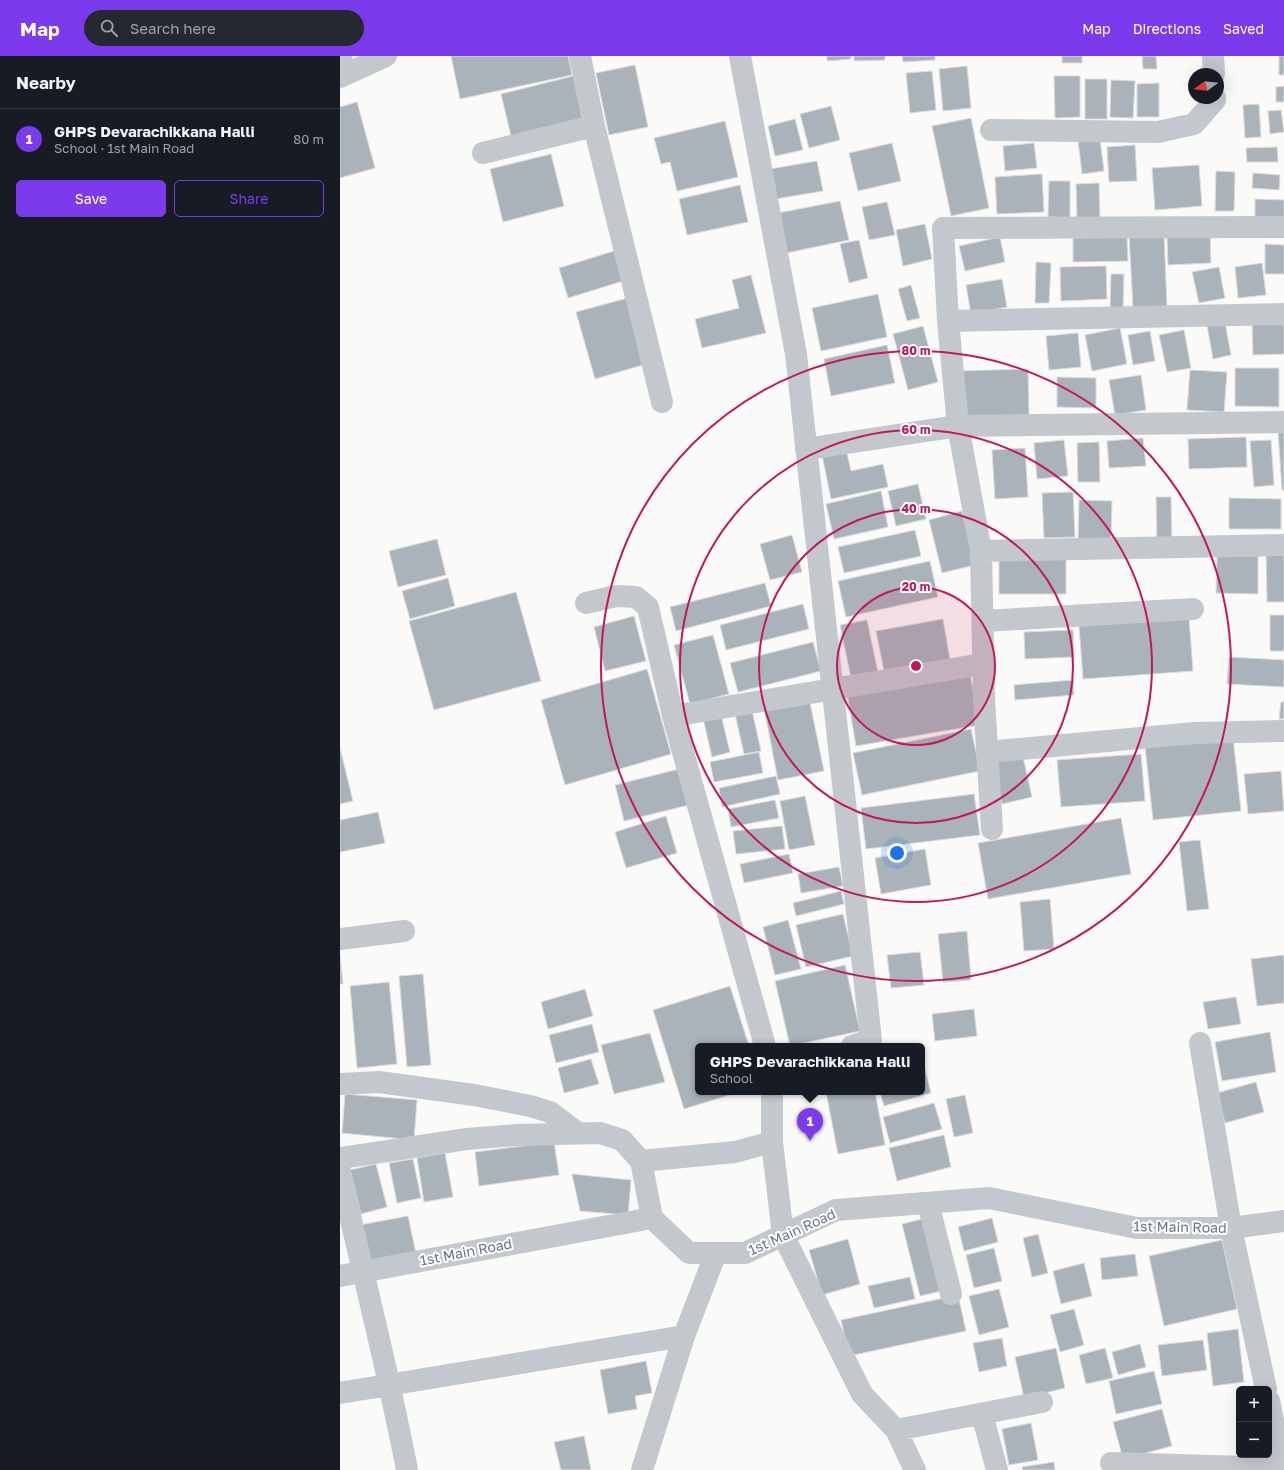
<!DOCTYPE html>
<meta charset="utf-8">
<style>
body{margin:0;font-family:"Golos Text",sans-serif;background:#242831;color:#f1f3f6}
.controls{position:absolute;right:12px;bottom:12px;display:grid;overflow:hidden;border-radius:6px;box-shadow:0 4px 16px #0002}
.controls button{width:36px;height:36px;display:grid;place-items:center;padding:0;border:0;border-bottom:1px solid #363941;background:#171b24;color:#f1f3f6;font:20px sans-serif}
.compass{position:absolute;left:848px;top:12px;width:36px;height:36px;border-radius:50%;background:#171b24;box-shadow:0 4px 16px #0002;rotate:255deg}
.you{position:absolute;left:557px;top:797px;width:14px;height:14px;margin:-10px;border:3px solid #fff;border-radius:50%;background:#1a73e8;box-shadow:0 0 0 6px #1a73e833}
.badge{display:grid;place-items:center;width:26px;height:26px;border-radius:50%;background:#7c3aed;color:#fff;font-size:13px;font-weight:700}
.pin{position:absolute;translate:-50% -33px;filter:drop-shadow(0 1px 2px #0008)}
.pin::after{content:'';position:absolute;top:21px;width:14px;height:12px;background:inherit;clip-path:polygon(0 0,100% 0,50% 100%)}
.popup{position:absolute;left:355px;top:987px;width:230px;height:52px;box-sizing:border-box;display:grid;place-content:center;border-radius:6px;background:#171b24;filter:drop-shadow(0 1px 3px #0005);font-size:13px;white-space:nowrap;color:#9ea1a6}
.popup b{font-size:15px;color:#f1f3f6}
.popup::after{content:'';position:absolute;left:50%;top:100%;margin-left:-8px;border:8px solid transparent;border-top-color:#171b24}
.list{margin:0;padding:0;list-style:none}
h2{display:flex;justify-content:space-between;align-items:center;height:52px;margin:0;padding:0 16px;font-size:17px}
h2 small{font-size:13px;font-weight:400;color:#9ea1a6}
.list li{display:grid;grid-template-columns:26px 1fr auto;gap:12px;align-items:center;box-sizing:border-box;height:60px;padding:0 16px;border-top:1px solid #363941}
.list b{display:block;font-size:15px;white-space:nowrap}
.list p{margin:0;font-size:13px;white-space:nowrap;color:#9ea1a6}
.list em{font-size:13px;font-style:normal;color:#9ea1a6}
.actions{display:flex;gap:8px;padding:12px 16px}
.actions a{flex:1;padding:9px 0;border:1px solid #7c3aed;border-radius:6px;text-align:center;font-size:14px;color:#7c3aed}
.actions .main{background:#7c3aed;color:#fff}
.icon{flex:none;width:22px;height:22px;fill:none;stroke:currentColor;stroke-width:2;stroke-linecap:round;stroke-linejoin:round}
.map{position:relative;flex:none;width:944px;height:1414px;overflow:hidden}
header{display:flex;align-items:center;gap:24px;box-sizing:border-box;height:56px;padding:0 20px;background:#7c3aed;color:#fff}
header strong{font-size:19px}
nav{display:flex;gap:22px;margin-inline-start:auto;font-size:14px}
.search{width:280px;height:36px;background:#242831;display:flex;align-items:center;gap:10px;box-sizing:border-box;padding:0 14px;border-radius:22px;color:#9ea1a6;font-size:15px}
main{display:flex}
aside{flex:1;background:#171b24}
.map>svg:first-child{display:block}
.building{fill:#aab3b9;stroke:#dcdcda}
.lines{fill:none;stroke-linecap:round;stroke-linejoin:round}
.minor{stroke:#c3c8cc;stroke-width:22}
.tertiary{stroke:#c3c8cc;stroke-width:22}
.ring{fill:none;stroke:#c2185b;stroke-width:2}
.labels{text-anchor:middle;stroke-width:4;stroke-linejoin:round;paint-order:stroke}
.street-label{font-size:14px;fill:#657683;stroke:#fff}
.centre{fill:#c2185b;stroke:#fff;stroke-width:2}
.ring-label{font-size:12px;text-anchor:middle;font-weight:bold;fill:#c2185b;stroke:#fff;stroke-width:4;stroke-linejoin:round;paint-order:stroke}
</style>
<header>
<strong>Map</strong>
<div class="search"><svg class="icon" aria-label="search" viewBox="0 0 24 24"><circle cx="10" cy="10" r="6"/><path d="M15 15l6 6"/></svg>Search here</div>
<nav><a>Map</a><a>Directions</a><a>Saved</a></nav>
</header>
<main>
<aside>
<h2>Nearby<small></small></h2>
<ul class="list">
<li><span class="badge">1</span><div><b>GHPS Devarachikkana Halli</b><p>School · 1st Main Road</p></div><em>80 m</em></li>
</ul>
<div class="actions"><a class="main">Save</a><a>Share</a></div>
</aside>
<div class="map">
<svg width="944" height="1414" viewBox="0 0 944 1414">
<rect width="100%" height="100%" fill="#fafaf8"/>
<!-- building -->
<path class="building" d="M111,0h117l4,19 -112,24z
M487,0h24v3l-24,2z
M514,0h31v4l-31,1z
M562,0h33v4l-32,2z
M722,0h20v7h-20z
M802,0h14l1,13h-14z
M939,0h5v19h-5z
M295,9l13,62 -39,8 -13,-62z
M627,10l4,42 -28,3 -4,-42z
M592,15l4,39 -26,3 -4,-40z
M233,20l10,42 -72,18 -10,-42z
M714,20h26v41l-25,1z
M745,23h22v40h-22z
M771,24l24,1 -2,37 -23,-1z
M819,27v34h-22v-33z
M944,30v16h-8v-15z
M17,46l18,66 -35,10v-71z
M919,48l2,33 -16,1 -2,-33z
M491,50l9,34 -31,8 -9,-34z
M941,54l3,22 -14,2 -2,-23z
M631,62l18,90 -38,8 -19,-90z
M455,63l8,31 -28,6 -7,-30z
M385,65l13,56 -61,14 -7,-29 -9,2 -7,-26z
M760,83l4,32 -22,3 -4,-33z
M552,87l9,38 -43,10 -9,-38z
M694,87l3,25 -32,3 -2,-25z
M795,89l2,36 -28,1 -2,-35z
M937,91l1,15h-31l-1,-14z
M211,98l13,52 -61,16 -13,-53z
M477,105l6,30 -48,8 -5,-30z
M859,109l3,41 -47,4 -3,-42z
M876,115l19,1 -1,39h-19z
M913,117l27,2 -1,15 -27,-2z
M702,118l2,38 -47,2 -2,-37z
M709,125h21v37l-22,-1z
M759,127l1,36h-23l-1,-35z
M400,129l8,37 -61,13 -8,-36z
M915,143l29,1v20l-29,-1z
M500,145l9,39 -63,13 -8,-40z
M547,146l8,33 -26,5 -7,-33z
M585,168l7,35 -29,7 -7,-36z
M824,177l3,73 -34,2 -4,-73z
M870,178l1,29 -43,2 -1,-29z
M660,181l5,25 -40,9 -6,-25z
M787,181l1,24 -55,1v-24z
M519,184l9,38 -19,5 -9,-39z
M925,188l19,1v29h-19z
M274,195l9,30 -55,17 -9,-30z
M696,206l15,1 -2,40h-14z
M922,207l4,32 -28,3 -3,-31z
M766,210l1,33 -46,2 -1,-34z
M879,211l6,31 -26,5 -7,-31z
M771,218h13l-1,36h-13z
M411,219l15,58 -64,15 -7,-29 44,-11 -7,-28z
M662,223l5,28 -36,7 -5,-29z
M571,229l9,33 -13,3 -9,-32z
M538,238l9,43 -66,14 -9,-43z
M288,242l18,66 -51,15 -19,-67z
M885,266l6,33 -18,4 -6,-34z
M944,266v32l-31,1 -1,-32z
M583,270l15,56 -30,8 -15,-56z
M780,272l7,36 -35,7 -7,-36z
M844,274l7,38 -24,4 -8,-37z
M810,275l5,30 -22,4 -5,-30z
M738,277l3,34 -32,3 -3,-34z
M547,289l8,38 -64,13 -7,-37z
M895,312h44v39l-44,-1z
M688,313l1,46 -70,2 -1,-46z
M850,314l37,2 -3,40 -37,-2z
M801,319l5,35 -31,5 -6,-35z
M717,321l39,1v30l-39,-1z
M938,375h6v59h-2z
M906,381l1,30 -58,2 -1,-30z
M803,382l3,28 -37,2 -2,-27z
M724,384l4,36 -31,3 -3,-36z
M931,384l3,45 -20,2 -4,-46z
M759,386l1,40h-22l-1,-39z
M505,389l6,26 32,-7 5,23 -57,12 -10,-49z
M685,392l3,49 -33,2 -3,-49z
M578,428l8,35 -30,7 -8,-35z
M541,435l7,36 -54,12 -8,-35z
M733,436l2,45 -31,1 -2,-45z
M816,441h15l1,46h-15z
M889,442l52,1v30h-52z
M739,444l33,1 -1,39 -33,-1z
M622,455l13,54 -33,8 -13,-53z
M575,474l6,26 -77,17 -6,-26z
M452,479l10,37 -32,8 -10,-36z
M97,483l9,36 -48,12 -9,-36z
M926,496h18v50h-17z
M877,500h41v38l-42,-1z
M659,501h67v37h-67z
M590,505l8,36 -92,20 -8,-36z
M108,522l7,28 -45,13 -8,-28z
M425,527l6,23 -95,25 -6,-24z
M176,536l25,89 -107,29 -25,-89z
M463,548l6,25 -83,21 -6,-25z
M930,559h14v36h-14z
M294,560l12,45 -41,10 -11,-44z
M849,562l4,53 -110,8 -4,-53z
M603,563l7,41 -66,12 -8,-41z
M527,564l12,57 -27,6 -12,-58z
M733,574l1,27 -49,2 -1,-27z
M373,579l16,59 -39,10 -16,-59z
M473,586l8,29 -83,21 -8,-29z
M889,601l55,3v27l-57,-3z
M307,613l24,85 -106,31 -24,-85z
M630,617l9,52 -123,21 -9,-53z
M733,624l1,15 -59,5 -1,-15z
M469,642l15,73 -46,9 -14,-72z
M941,646h3v17h-5z
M411,650l10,45 -17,3 -10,-45z
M381,659l9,37 -18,5 -9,-39z
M631,673l9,42 -118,24 -9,-42z
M893,681l8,74 -88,9 -8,-73z
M0,692l13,53 -13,3z
M419,696l4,21 -49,9 -4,-20z
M801,698l4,47 -84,6 -4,-47z
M683,701l9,40 -30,7 -8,-42z
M339,713l10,36 -65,16 -9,-36z
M941,715l3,40 -36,3 -4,-40z
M436,720l4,18 -58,13 -3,-19z
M634,738l6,41 -114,14 -5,-41z
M465,740l10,49 -26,5 -9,-49z
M435,744l4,18 -48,9 -3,-18z
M38,756l7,31 -45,9v-32z
M326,760l11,37 -51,15 -11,-36z
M781,762l10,56 -143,25 -10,-56z
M442,770l3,23 -49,5 -3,-23z
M860,784l9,69 -22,2 -8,-69z
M585,793l6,36 -50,9 -6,-36z
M449,798l4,19 -49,10 -4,-19z
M499,811l4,19 -42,7 -3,-19z
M501,835l3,13 -48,12 -3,-13z
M710,843l4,50 -30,2 -4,-49z
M503,858l10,42 -47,11 -10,-42z
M448,864l13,49 -26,6 -12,-48z
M627,875l4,49 -28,2 -5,-48z
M580,896l4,33 -33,3 -4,-33z
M0,899l3,29h-3z
M944,899v48l-27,3 -6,-47z
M505,909l15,66 -70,15 -15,-65z
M83,918l8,91 -24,2 -8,-91z
M49,926l8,82 -40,4 -7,-82z
M390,930l19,60h-51v46h41l-55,17 -31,-99z
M245,933l8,27 -45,13 -7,-27z
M896,941l5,27 -33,5 -5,-27z
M634,953l3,27 -42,5 -3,-27z
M252,968l7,28 -43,11 -7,-28z
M930,976l6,40 -54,9 -7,-39z
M310,977l15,49 -51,12 -13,-49z
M582,1002l9,35 -47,13 -4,-14h42z
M251,1003l8,25 -35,9 -6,-25z
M916,1026l8,30 -39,11 -8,-30z
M486,1036h49l10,53 -47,9z
M5,1038l72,6 -3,40 -72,-7z
M625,1039l8,38 -19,4 -8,-38z
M594,1047l8,26 -52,14 -7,-26z
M604,1079l7,32 -54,14 -8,-33z
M214,1086l5,33 -80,11 -4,-34z
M105,1097l8,44 -29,5 -7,-44z
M73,1103l8,39 -24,5 -8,-40z
M36,1108l11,43 -26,7 -11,-44z
M232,1118l59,6 -3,35 -48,-4z
M68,1160l9,42 -46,9 -11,-42z
M652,1162l6,24 -34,9 -6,-24z
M582,1163l19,72 -21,5 -18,-72z
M698,1178l10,39 -16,4 -9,-39z
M508,1183l12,45 -38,11 -13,-45z
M882,1184l15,69 -73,17 -15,-70z
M654,1192l8,33 -28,7 -8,-33z
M795,1198l3,22 -36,4 -2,-22z
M744,1207l8,33 -31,8 -8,-33z
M570,1221l5,22 -41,9 -6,-22z
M659,1233l10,38 -30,8 -10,-39z
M618,1239l8,36 -117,25 -8,-36z
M734,1253l10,36 -24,7 -10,-37z
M898,1273l6,53 -31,4 -6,-53z
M662,1282l5,28 -28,6 -6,-29z
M863,1284l4,30 -45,6 -4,-31z
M800,1288l6,23 -28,8 -6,-23z
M716,1292l9,40 -41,10 -9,-41z
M765,1292l8,30 -27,6 -7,-29z
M306,1305l6,32 -17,3 2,13 -29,5 -8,-44z
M814,1315l8,33 -46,10 -7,-33z
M822,1353l10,37 -49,13 -10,-37z
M691,1367l7,37 -29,5 -7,-36z
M244,1380l7,34h-30l-7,-28z
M714,1406l1,8h-32l-1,-3z"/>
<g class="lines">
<!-- minor -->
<path class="minor" d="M1,0l4,19
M240,0l14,70 68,276
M400,0l56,298 75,686 -19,6
M873,0l1,18
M0,21l46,-21
M651,74l167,2 36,-8 21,-24v-2
M143,97l111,-27
M608,265l336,-7
M466,393l152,-23 326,-4
M641,495l303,-6
M246,547l30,-7 20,1 12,10 25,109 92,330
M643,565l210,-12
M333,660l309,-52
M647,696l208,-19 89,-2
M652,773l-8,-130 -3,-148 -23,-125 -10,-105 -5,-93 341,-1
M0,883l64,-8
M860,987l31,185 35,161
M0,1028l39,-2 95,13 56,11 20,6 28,21
M432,1036v50l11,93 79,159 34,36 19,40
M0,1102l127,-19 50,-4 83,-2 22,7 19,21 11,57
M301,1105l94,-9 37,-10
M0,1115c22,100 48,199 67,299
M588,1147l23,91
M0,1337l344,-57
M929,1345l14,69
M642,1358l15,56
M556,1374l146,-28
M771,1407l173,5"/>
<!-- tertiary -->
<path class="tertiary" d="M0,1220l312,-58 37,35h56l91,-43 153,-12 148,30h94l53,-7
M302,1414l42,-134 32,-83"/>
</g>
<!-- distance rings -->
<circle cx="576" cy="610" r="79" fill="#c2185b" fill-opacity=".12"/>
<g class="ring">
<circle cx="576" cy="610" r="79"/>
<circle cx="576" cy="610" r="157"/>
<circle cx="576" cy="610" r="236"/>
<circle cx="576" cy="610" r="315"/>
</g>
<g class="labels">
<!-- street labels -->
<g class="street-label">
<text transform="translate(840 1171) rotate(1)" y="5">1st Main Road</text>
<text transform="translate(452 1176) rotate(-24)" y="5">1st Main Road</text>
<text transform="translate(126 1196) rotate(-11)" y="5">1st Main Road</text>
</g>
</g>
<circle cx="576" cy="610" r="6" class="centre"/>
<g class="ring-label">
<text x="576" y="299">80 m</text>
<text x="576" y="378">60 m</text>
<text x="576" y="457">40 m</text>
<text x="576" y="535">20 m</text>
</g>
</svg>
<div class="controls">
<button>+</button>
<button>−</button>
</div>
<svg class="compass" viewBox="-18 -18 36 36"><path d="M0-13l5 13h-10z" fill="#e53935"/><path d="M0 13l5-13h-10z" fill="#9ea1a6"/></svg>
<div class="you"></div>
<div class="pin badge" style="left:470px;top:1085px">1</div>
<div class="popup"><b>GHPS Devarachikkana Halli</b>School</div>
</div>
</main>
